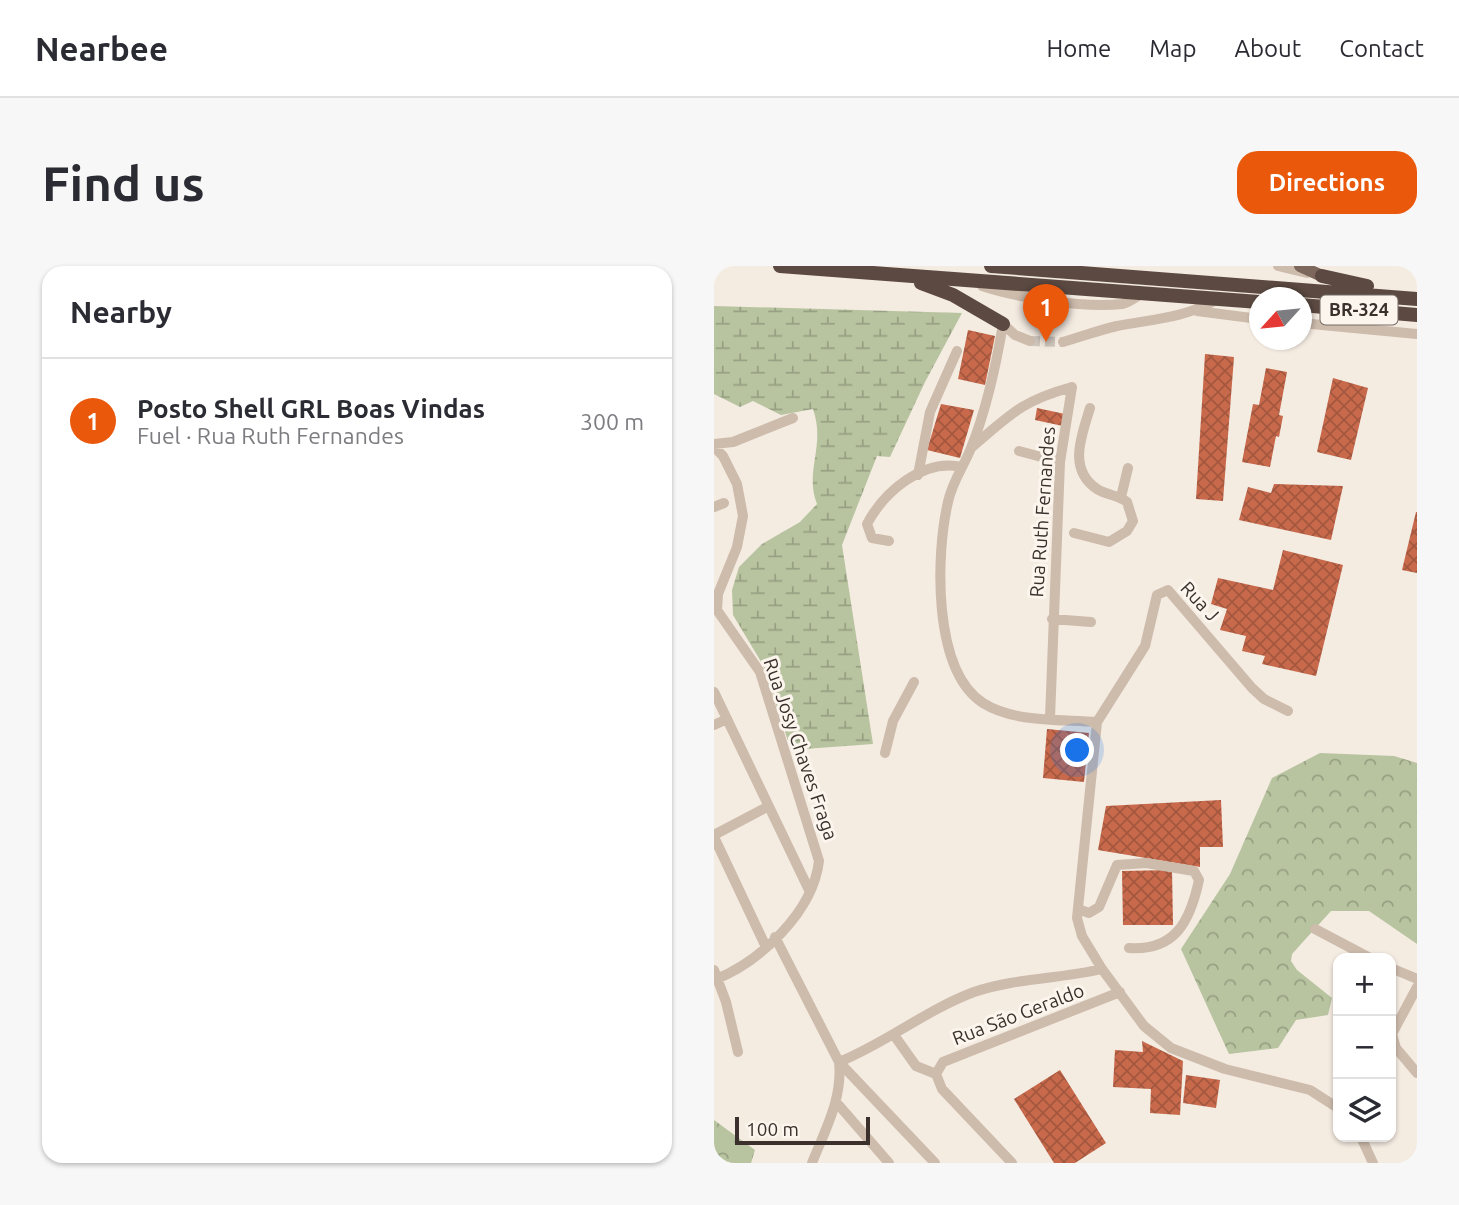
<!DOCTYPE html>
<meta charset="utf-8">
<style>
body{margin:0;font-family:Ubuntu,sans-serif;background:#f7f7f7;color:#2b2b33}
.controls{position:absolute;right:21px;bottom:21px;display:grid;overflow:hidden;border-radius:14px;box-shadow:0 2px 5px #0004}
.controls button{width:63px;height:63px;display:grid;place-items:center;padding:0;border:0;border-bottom:2px solid #e1e1e2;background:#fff;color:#2b2b33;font:35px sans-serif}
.compass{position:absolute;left:535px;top:21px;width:63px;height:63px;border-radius:50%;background:#fff;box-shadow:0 2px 5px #0004;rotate:243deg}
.scale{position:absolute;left:21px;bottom:18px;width:135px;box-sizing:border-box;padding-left:7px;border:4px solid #3b302b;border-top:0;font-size:19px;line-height:24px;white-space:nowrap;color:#3b302b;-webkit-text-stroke:5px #fbf5ee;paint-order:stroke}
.you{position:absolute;left:364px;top:485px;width:24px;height:24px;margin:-18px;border:5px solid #fff;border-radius:50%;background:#1a73e8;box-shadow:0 0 0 10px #1a73e833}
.badge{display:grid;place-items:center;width:46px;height:46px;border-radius:50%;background:#ea580c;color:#fff;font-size:23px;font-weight:700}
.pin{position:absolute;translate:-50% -58px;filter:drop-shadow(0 2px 4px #0008)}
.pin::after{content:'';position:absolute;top:37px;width:24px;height:21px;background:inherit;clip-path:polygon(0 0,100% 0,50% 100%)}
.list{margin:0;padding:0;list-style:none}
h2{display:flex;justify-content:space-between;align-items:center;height:91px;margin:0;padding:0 28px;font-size:30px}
h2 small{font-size:23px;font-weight:400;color:#7c7c81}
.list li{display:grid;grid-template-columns:46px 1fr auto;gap:21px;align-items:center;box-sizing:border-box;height:126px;padding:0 28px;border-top:2px solid #e1e1e2}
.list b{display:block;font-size:26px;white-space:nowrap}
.list p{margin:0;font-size:23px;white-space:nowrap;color:#7c7c81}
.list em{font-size:23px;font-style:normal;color:#7c7c81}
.icon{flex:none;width:38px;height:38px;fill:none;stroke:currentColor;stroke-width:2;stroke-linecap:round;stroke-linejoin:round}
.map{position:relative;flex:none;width:703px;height:897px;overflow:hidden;border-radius:21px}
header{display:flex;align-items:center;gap:42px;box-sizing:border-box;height:98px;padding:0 35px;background:#fff;border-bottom:2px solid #e1e1e2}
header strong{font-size:33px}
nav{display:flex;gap:38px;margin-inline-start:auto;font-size:24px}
.intro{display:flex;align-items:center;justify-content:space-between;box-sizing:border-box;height:168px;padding:0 42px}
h1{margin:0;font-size:49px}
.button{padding:18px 32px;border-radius:21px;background:#ea580c;color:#fff;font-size:24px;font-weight:700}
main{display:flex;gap:42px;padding:0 42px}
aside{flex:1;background:#fff;border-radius:21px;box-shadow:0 2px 5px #0004}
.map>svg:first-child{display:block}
.forest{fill:url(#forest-crowns)}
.wetland{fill:url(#wetland-marsh)}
.building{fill:url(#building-cross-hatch)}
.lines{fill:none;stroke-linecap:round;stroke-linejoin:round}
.minor-tunnel{stroke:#cfc6bd;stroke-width:10;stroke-dasharray:10 5;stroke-linecap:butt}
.minor{stroke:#cdbbac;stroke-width:10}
.major{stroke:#7d675c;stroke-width:12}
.highway{stroke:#5c4a42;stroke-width:14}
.labels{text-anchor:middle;stroke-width:6;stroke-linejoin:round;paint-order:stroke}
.shield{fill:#fbf5ee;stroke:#756b66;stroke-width:2}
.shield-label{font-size:18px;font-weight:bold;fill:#3b302b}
.street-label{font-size:19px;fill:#3b302b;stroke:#fbf5ee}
</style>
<header>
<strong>Nearbee</strong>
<nav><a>Home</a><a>Map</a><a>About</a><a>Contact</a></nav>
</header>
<div class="intro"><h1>Find us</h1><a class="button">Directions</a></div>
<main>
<aside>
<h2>Nearby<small></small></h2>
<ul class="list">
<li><span class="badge">1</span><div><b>Posto Shell GRL Boas Vindas</b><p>Fuel · Rua Ruth Fernandes</p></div><em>300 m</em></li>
</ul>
</aside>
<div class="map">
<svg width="703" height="897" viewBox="0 0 703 897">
<defs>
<pattern id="forest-crowns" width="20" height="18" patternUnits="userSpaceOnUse" patternTransform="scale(1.75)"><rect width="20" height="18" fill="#b8c4a0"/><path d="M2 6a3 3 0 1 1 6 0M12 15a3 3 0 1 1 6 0" fill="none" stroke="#97a083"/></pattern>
<pattern id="wetland-marsh" width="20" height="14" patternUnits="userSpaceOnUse" patternTransform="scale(1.75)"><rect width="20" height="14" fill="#b8c4a0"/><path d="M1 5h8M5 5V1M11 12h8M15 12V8" fill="none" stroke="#97a083"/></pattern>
<pattern id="building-cross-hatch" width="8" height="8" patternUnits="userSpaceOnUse" patternTransform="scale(1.75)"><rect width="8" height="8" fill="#c8694b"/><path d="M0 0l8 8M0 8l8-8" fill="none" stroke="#a4573f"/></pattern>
</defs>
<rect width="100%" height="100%" fill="#f4ebe1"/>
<!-- forest -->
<path class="forest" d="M606,487l74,3 23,7v181l-48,-33h-38l-39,43 -1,7 6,9 35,28 -4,17 -32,5 -18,28 -49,6 -48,-105 49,-75 42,-96z
M0,854l41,30 -4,13h-37z"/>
<!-- wetland -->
<path class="wetland" d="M0,40l248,7 -37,69 -35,75 -13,-1 -35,89 31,199 -82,6 -28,-85 -30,-50 -1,-25 7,-23 23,-23 38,-22 17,-18c-13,-33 9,-58 -4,-95l-32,6 -28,-14 -13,6 -26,-13z"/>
<!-- building -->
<path class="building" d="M254,64l27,6 -10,49 -27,-6z
M491,88l29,3 -11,144 -27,-2z
M552,102l21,4 -8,43 4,1 -4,21 -3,-1 -6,31 -28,-5 11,-58 6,1z
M619,112l35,10 -17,72 -34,-8z
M227,138l33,6 -14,48 -33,-8z
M323,142l28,6 -2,12 -28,-6z
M560,218l69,2 -12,54 -92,-20 9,-33 23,6z
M702,246h1v61l-15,-3z
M569,284l60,15 -27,111 -54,-12 3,-8 -23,-5 4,-15 -26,-6 7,-21 -16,-5 7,-26 55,12z
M333,463l42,4 -5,49 -41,-4z
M507,534l2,47h-23v20l-102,-17 8,-44z
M458,604l1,55h-50l-1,-54z
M428,775l41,20 -3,54 -30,-2 1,-24 -38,-2 2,-37 28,2z
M346,804l46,73 -31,20h-21l-40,-64z
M472,809l34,5 -4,28 -33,-5z"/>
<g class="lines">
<!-- minor-tunnel -->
<path class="minor-tunnel" d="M316,75l33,1"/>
<!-- minor -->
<path class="minor" d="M564,0l29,7
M268,20c36,12 101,22 140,18 6,-1 13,-6 19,-10
M483,45l62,8
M587,57l116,11
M289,58c-7,42 -16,84 -32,124 -7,18 -19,34 -23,54 -12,51 -16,168 35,201 32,20 78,16 114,19l-20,196 5,18 20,33 42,57 27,22 54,21 85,21 28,18
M289,58l12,11 15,6
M349,76c18,-5 36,-12 54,-16 36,-7 68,-8 101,-27
M0,178l19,-2 60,-24
M0,181l9,9 14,28 6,32 -6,31 -19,47 -1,16 43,62 59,189c-6,51 -59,101 -105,119
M257,182c39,-33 50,-47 101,-61l-12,75 -10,256
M305,185l41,11
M204,209l12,-63 27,-61
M407,231l7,-29
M0,241l10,-4
M360,267l35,9 18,-11 6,-10 -6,-19c-9,-7 -21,-7 -30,-13 -30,-20 -15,-54 -7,-81
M175,275l-17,-3 -5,-14c17,-32 56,-66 95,-57
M338,353l39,3
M0,426l95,198
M383,456l48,-76 12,-51 11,-5 84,98 12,11 24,12
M0,459l11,-5
M171,487l8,-32 21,-39
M0,569l53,-28
M0,571l52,110
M364,643l11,4 10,-6 18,-42 29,-2 48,8 5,9c-9,42 -24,71 -70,68
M601,663l55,29
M61,671l64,125c4,36 -14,68 -27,101
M677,702l26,11
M0,704l12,32 12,50
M703,721l-25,47 4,14 21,25
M180,769l22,31 20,8
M125,796c47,-19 87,-52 135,-70 41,-14 85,-13 128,-23
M125,796l96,101
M222,808l7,-12 177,-70
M222,808l6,15 70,74
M122,836l53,61
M647,871l12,26"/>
<!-- major -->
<path class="major" d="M586,0l22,10"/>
<!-- highway -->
<path class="highway" d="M66,0l479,36
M277,0l426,33
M608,10l45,10
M207,17l32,12 50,29
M587,39l116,10"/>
</g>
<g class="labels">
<!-- shield labels -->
<rect class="shield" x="606.5" y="29.5" width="77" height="29" rx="5"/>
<g class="shield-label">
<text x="645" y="50">BR-324</text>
</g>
<!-- street labels -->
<g class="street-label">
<text transform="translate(328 246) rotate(-86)" y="7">Rua Ruth Fernandes</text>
<text transform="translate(486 335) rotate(47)" y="7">Rua J</text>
<text transform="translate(87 483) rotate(71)" y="7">Rua Josy Chaves Fraga</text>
<text transform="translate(304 748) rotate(-21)" y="7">Rua São Geraldo</text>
</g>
</g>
</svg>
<div class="controls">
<button>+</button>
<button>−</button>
<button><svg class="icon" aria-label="layers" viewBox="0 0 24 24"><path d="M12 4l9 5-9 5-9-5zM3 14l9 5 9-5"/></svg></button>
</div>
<svg class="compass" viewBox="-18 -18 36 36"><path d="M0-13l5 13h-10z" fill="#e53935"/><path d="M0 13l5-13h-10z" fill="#7c7c81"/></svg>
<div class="scale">100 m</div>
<div class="you"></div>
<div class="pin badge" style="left:332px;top:76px">1</div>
</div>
</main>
